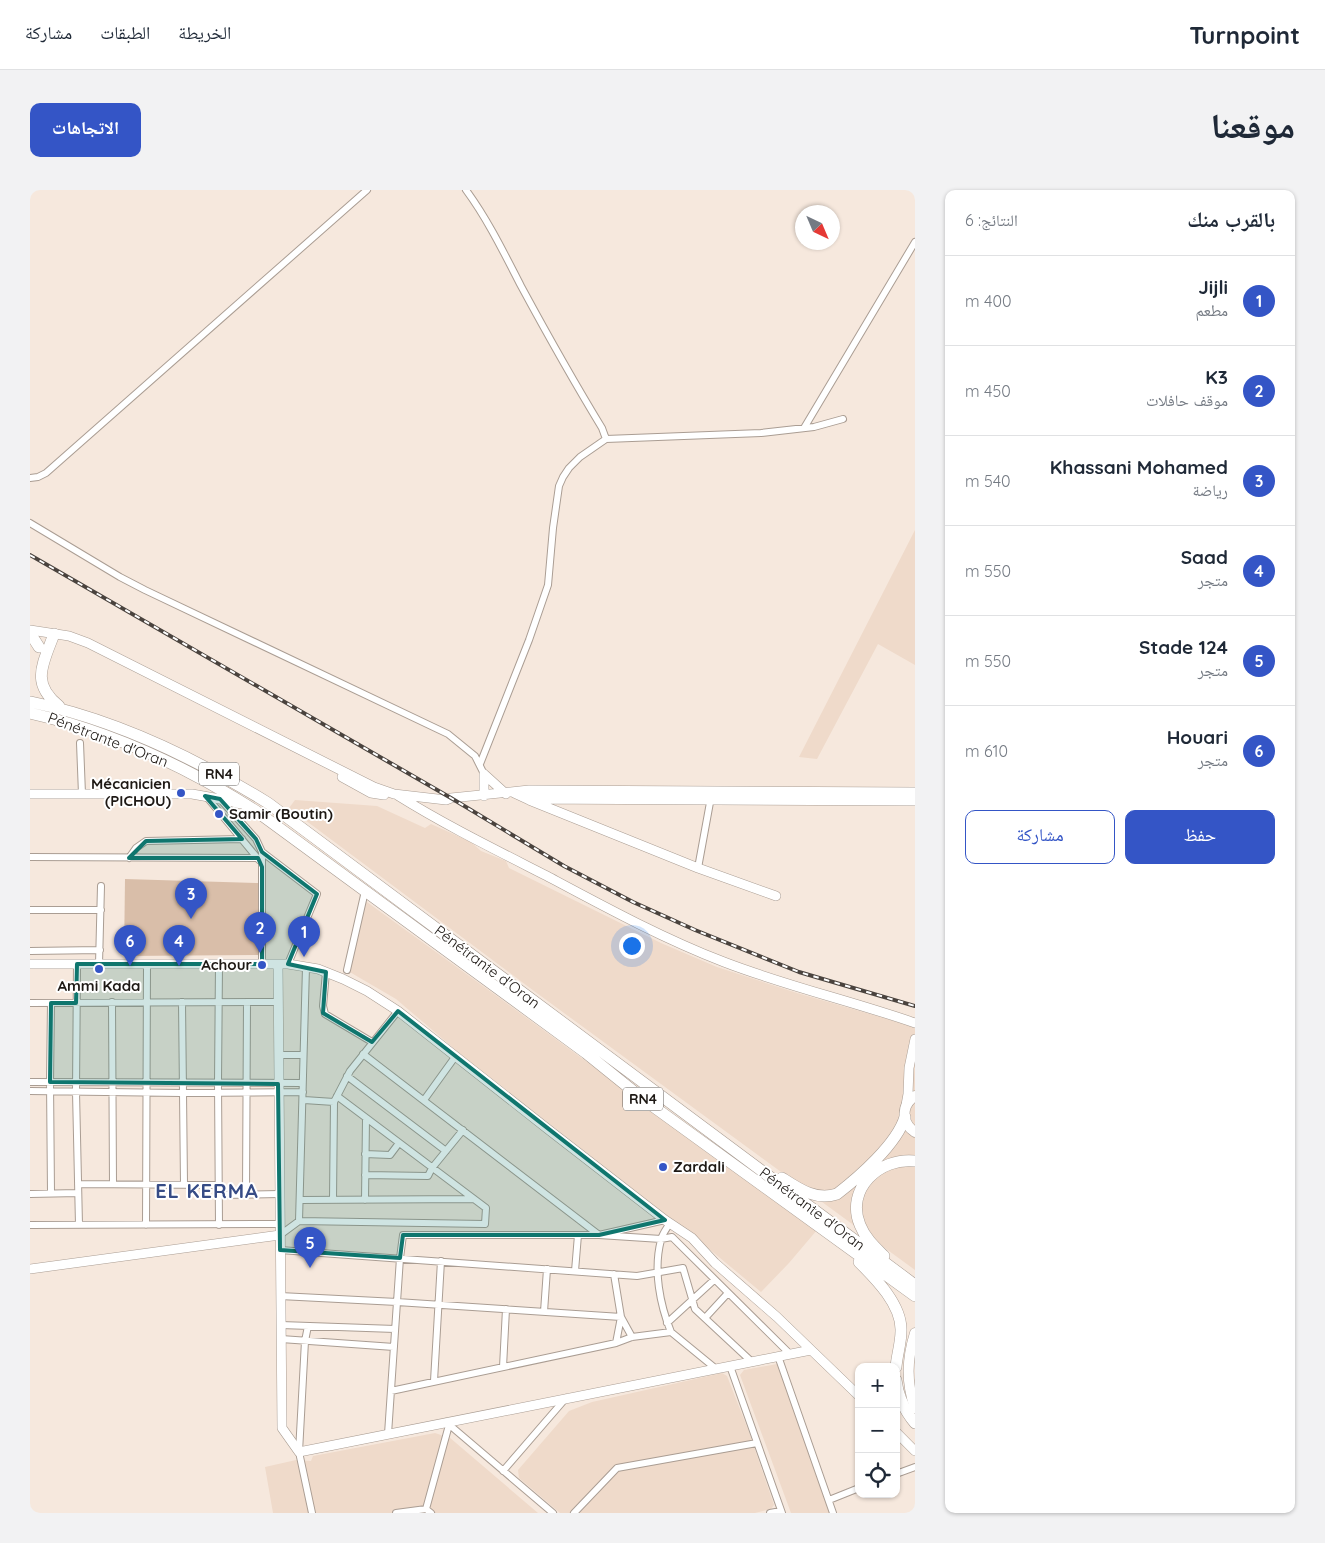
<!DOCTYPE html>
<html lang="ar">
<meta charset="utf-8">
<style>
body{margin:0;font-family:Quicksand,"Noto Naskh Arabic",sans-serif;background:#f2f2f3;color:#1f2937;direction:rtl}
.controls{position:absolute;right:15px;bottom:15px;display:grid;overflow:hidden;border-radius:10px;box-shadow:0 1px 4px #0004}
.controls button{width:45px;height:45px;display:grid;place-items:center;padding:0;border:0;border-bottom:1px solid #e0e1e3;background:#fff;color:#1f2937;font:25px sans-serif}
.compass{position:absolute;left:765px;top:15px;width:45px;height:45px;border-radius:50%;background:#fff;box-shadow:0 1px 4px #0004;rotate:136deg}
.you{position:absolute;left:601px;top:755px;width:18px;height:18px;margin:-12px;border:4px solid #fff;border-radius:50%;background:#1a73e8;box-shadow:0 0 0 8px #1a73e833}
.badge{display:grid;place-items:center;width:32px;height:32px;border-radius:50%;background:#3455c6;color:#fff;font-size:16px;font-weight:700}
.pin{position:absolute;translate:-50% -41px;filter:drop-shadow(0 1px 2px #0008)}
.pin::after{content:'';position:absolute;top:26px;width:18px;height:15px;background:inherit;clip-path:polygon(0 0,100% 0,50% 100%)}
.list{margin:0;padding:0;list-style:none}
h2{display:flex;justify-content:space-between;align-items:center;height:65px;margin:0;padding:0 20px;font-size:21px}
h2 small{font-size:16px;font-weight:400;color:#747a83}
.list li{display:grid;grid-template-columns:32px 1fr auto;gap:15px;align-items:center;box-sizing:border-box;height:90px;padding:0 20px;border-top:1px solid #e0e1e3}
.list b{display:block;font-size:19px;white-space:nowrap}
.list p{margin:0;font-size:16px;white-space:nowrap;color:#747a83}
.list em{font-size:16px;font-style:normal;color:#747a83}
.actions{display:flex;gap:10px;padding:15px 20px}
.actions a{flex:1;padding:11px 0;border:1px solid #3455c6;border-radius:10px;text-align:center;font-size:18px;color:#3455c6}
.actions .main{background:#3455c6;color:#fff}
.icon{flex:none;width:28px;height:28px;fill:none;stroke:currentColor;stroke-width:2;stroke-linecap:round;stroke-linejoin:round}
.map{position:relative;flex:none;width:885px;height:1323px;overflow:hidden;direction:ltr;border-radius:10px}
header{display:flex;align-items:center;gap:30px;box-sizing:border-box;height:70px;padding:0 25px;background:#fff;border-bottom:1px solid #e0e1e3}
header strong{font-size:24px}
nav{display:flex;gap:28px;margin-inline-start:auto;font-size:18px}
.intro{display:flex;align-items:center;justify-content:space-between;box-sizing:border-box;height:120px;padding:0 30px}
h1{margin:0;font-size:35px}
.button{padding:12px 22px;border-radius:10px;background:#3455c6;color:#fff;font-size:18px;font-weight:700}
main{display:flex;gap:30px;padding:0 30px}
aside{flex:1;background:#fff;border-radius:10px;box-shadow:0 1px 4px #0004}
.map>svg:first-child{display:block}
.built{fill:#efdaca}
.green{fill:#d9bea9}
.lines{fill:none;stroke-linecap:round;stroke-linejoin:round}
.street-casing{stroke:#aa9d93;stroke-width:8}
.secondary-casing{stroke:#aa9d93;stroke-width:10}
.primary-casing{stroke:#aa9d93;stroke-width:11}
.highway-casing{stroke:#aa9d93;stroke-width:12}
.street{stroke:#fff;stroke-width:6}
.secondary{stroke:#fff;stroke-width:9}
.primary{stroke:#fff;stroke-width:10}
.highway{stroke:#fff;stroke-width:11}
.rail-casing{stroke:#4a433e;stroke-width:4}
.rail{stroke:#fff;stroke-width:2;stroke-dasharray:5.5;stroke-linecap:butt}
.marked{fill:#0f766e;fill-opacity:0.2;stroke:#0f766e;stroke-width:4;stroke-linejoin:round}
.poi-dot{fill:#3455c6;stroke:#fff;stroke-width:2}
.labels{text-anchor:middle;stroke-width:4;stroke-linejoin:round;paint-order:stroke}
.shield{fill:#fff;stroke:#625e5b;stroke-width:1}
.shield-label{font-size:14px;font-weight:bold;fill:#1e1915}
.street-label{font-size:15px;fill:#1e1915;stroke:#fff}
.poi-label{font-size:15px;font-weight:bold;fill:#1e1915;stroke:#fff;text-anchor:end}
.district-label{font-size:20px;font-weight:bold;letter-spacing:1px;fill:#374c86;stroke:#fff}
</style>
<header>
<strong>Turnpoint</strong>
<nav><a>الخريطة</a><a>الطبقات</a><a>مشاركة</a></nav>
</header>
<div class="intro"><h1>موقعنا</h1><a class="button">الاتجاهات</a></div>
<main>
<aside>
<h2>بالقرب منك<small>النتائج: 6</small></h2>
<ul class="list">
<li><span class="badge">1</span><div><b>Jijli</b><p>مطعم</p></div><em>400 m</em></li>
<li><span class="badge">2</span><div><b>K3</b><p>موقف حافلات</p></div><em>450 m</em></li>
<li><span class="badge">3</span><div><b>Khassani Mohamed</b><p>رياضة</p></div><em>540 m</em></li>
<li><span class="badge">4</span><div><b>Saad</b><p>متجر</p></div><em>550 m</em></li>
<li><span class="badge">5</span><div><b>Stade 124</b><p>متجر</p></div><em>550 m</em></li>
<li><span class="badge">6</span><div><b>Houari</b><p>متجر</p></div><em>610 m</em></li>
</ul>
<div class="actions"><a class="main">حفظ</a><a>مشاركة</a></div>
</aside>
<div class="map">
<svg width="885" height="1323" viewBox="0 0 885 1323">
<rect width="100%" height="100%" fill="#f6e8dd"/>
<!-- built -->
<path class="built" d="M885,340v135l-37,-21 -61,115 -18,-2z
M265,610l82,6 48,22 6,-4 40,18 10,9 25,10 3,7 152,75 56,24 80,26 118,34v243l-381,-279 -245,-183z
M330,707l134,97 323,236 -28,33 -28,29 -59,-49 -244,-191 -62,-53 -48,-28z
M747,1174l55,149h-41l-51,-138 4,-5z
M692,1183l5,3 22,56 25,73 -3,4 -16,4h-195l-41,-35 -1,-8 51,-59 23,-9z
M405,1243l6,2 6,6 2,-4 89,76h-265l-8,-46 31,-7 15,1 2,-5z"/>
<!-- green -->
<path class="green" d="M95,689l133,4v72l-134,1z"/>
<g class="lines">
<!-- street casing -->
<g class="street-casing">
<path id="street" d="M436,0c22,30 38,63 55,96 26,48 53,96 81,142l4,11
M774,238l111,-186
M0,288l8,-1 8,-4 321,-283
M0,333l90,54 25,13 303,144 27,22 9,18
M50,553l2,51
M450,574l49,-124 19,-55 5,-57 6,-42 4,-9 6,-9 11,-11 26,-18 155,-6 53,-6 29,-8
M176,606l53,64
M191,610l35,39 6,13v112
M232,662l55,42 -29,70
M0,667l228,1
M99,668l7,-10 10,-7 96,-2
M668,678l13,-71
M0,720h71
M0,761l70,-1
M47,774l-1,128 3,133
M69,774l2,-78
M317,780l18,-79
M296,782l-3,34 2,8 47,28
M82,812l1,182
M152,812l2,182
M0,813l248,-1
M333,864l236,181h-196l-3,23 -12,176
M248,865h25
M317,886l99,75
M0,892l272,1
M0,901l151,2 122,-1
M274,910l30,2 16,-31 48,-60
M394,910l31,-43
M335,964l25,1 9,-12
M335,985l63,1 4,-8 31,-38
M48,994l141,1
M21,1003l-1,-111 1,-79
M0,1004l48,-1
M216,1004l1,-192
M189,1005l60,-1
M270,1010l174,-1
M303,1010l1,-98
M335,1010l1,-82
M635,1030l-66,15 62,4 11,-2 118,117
M269,1031l7,-254
M640,1033c-3,5 -8,11 -9,17 -8,30 -1,65 10,92
M0,1035l250,-1
M116,1035l1,-261
M189,1035l-1,-142 1,-119
M250,1045l19,-14 186,3 1,-16 -149,-112
M250,1060l357,26 46,-8 12,41 57,53
M545,1081l3,-36
M250,1106l117,6 224,15 -7,-43
M514,1122l3,-43
M675,1128l23,-25
M637,1133l47,-43
M251,1135l114,4
M278,1136l-3,15 -6,111 13,61
M251,1149l113,8
M586,1153l5,-26 11,20
M748,1166l55,157
M700,1176l52,147
M473,1177l3,-58
M404,1191l7,-120
M361,1201l225,-48 16,-6 39,-5 44,36
M416,1232l107,91
M473,1281l63,-73
M866,1284l19,-7
M799,1310l30,-12
M396,1319l23,-84
M366,1323l30,-4 5,4
M544,1323l43,-45 140,-25
M740,1323l11,-2"/>
</g>
<!-- secondary casing -->
<g class="secondary-casing">
<path id="secondary" d="M0,440l39,6 19,7 286,144 20,7 52,6 5,-2 78,-8 386,2
M454,584l22,20
M312,587l29,16 13,2
M484,603l13,6 388,2
M0,604h162l28,5 20,5
M367,605c48,30 99,55 150,81 58,31 115,62 177,86 62,24 128,39 191,61
M454,606v-22
M499,610l169,68 78,28
M0,774h258l30,5 25,10 24,12 31,20 151,119 116,90 27,18 23,25 62,54 82,79
M248,774l4,464 17,24 512,-102
M876,915l2,-11 1,-26 6,-29
M0,1079l250,-34
M866,1242l19,19"/>
</g>
<!-- primary casing -->
<g class="primary-casing">
<path id="primary" d="M885,906c-14,9 -14,27 0,36
M885,1143c-8,26 -9,49 0,75"/>
</g>
<!-- highway casing -->
<g class="highway-casing">
<path id="highway" d="M0,443l9,14
M24,444c-11,30 -24,49 5,72
M0,512c84,17 165,56 238,101l647,482
M0,523c80,18 157,54 226,98l330,242 57,46 272,197
M752,988c17,11 34,23 55,16 22,-17 60,-50 68,-77
M854,1066c-9,-9 -19,-18 -24,-31 -15,-36 20,-68 55,-64
M829,1072c17,17 43,43 42,69 0,12 -4,24 -5,36
M866,1190c2,16 8,30 19,43"/>
</g>
<!-- street -->
<use href="#street" class="street"/>
<!-- secondary -->
<use href="#secondary" class="secondary"/>
<!-- primary -->
<use href="#primary" class="primary"/>
<!-- highway -->
<use href="#highway" class="highway"/>
<!-- rail casing -->
<g class="rail-casing">
<path id="rail" d="M0,365l421,243 113,68 69,36 62,28 104,42 116,34"/>
</g>
<!-- rail -->
<use href="#rail" class="rail"/>
</g>
<!-- marked area -->
<path class="marked" d="M175,606l15,3 36,40 6,13 55,42 -29,70 38,8 -3,41 49,29 26,-31 267,209 -66,15h-196l-3,23 -120,-8 -2,-166 -228,-2 1,-79h25l1,-39h185v-97l-4,-9h-129l17,-17 96,-2z"/>
<!-- markers -->
<g class="poi-dot">
<circle cx="151" cy="603" r="5"/>
<circle cx="189" cy="624" r="5"/>
<circle cx="232" cy="775" r="5"/>
<circle cx="69" cy="779" r="5"/>
<circle cx="633" cy="977" r="5"/>
</g>
<g class="labels">
<!-- shield labels -->
<g class="shield">
<rect x="169" y="572.5" width="40" height="23" rx="4"/>
<rect x="593" y="897.5" width="40" height="23" rx="4"/>
</g>
<g class="shield-label">
<text x="189" y="589">RN4</text>
<text x="613" y="914">RN4</text>
</g>
<!-- street labels -->
<g class="street-label">
<text transform="translate(78 550) rotate(21)" y="5">Pénétrante d'Oran</text>
<text transform="translate(457 777) rotate(37)" y="5">Pénétrante d'Oran</text>
<text transform="translate(782 1019) rotate(37)" y="5">Pénétrante d'Oran</text>
</g>
<!-- poi labels -->
<g class="poi-label">
<text x="141" y="599">Mécanicien<tspan x="141" dy="17">(PICHOU)</tspan></text>
<text x="199" y="629" text-anchor="start">Samir (Boutin)</text>
<text x="222" y="780">Achour</text>
<text x="69" y="801" text-anchor="middle">Ammi Kada</text>
<text x="643" y="982" text-anchor="start">Zardali</text>
</g>
<!-- district labels -->
<g class="district-label">
<text x="177" y="1008">EL KERMA</text>
</g>
</g>
</svg>
<div class="controls">
<button>+</button>
<button>−</button>
<button><svg class="icon" aria-label="locate" viewBox="0 0 24 24"><circle cx="12" cy="12" r="6"/><path d="M12 2v4M12 18v4M2 12h4M18 12h4"/></svg></button>
</div>
<svg class="compass" viewBox="-18 -18 36 36"><path d="M0-13l5 13h-10z" fill="#e53935"/><path d="M0 13l5-13h-10z" fill="#747a83"/></svg>
<div class="you"></div>
<div class="pin badge" style="left:274px;top:767px">1</div>
<div class="pin badge" style="left:230px;top:763px">2</div>
<div class="pin badge" style="left:161px;top:729px">3</div>
<div class="pin badge" style="left:149px;top:776px">4</div>
<div class="pin badge" style="left:280px;top:1078px">5</div>
<div class="pin badge" style="left:100px;top:776px">6</div>
</div>
</main>
